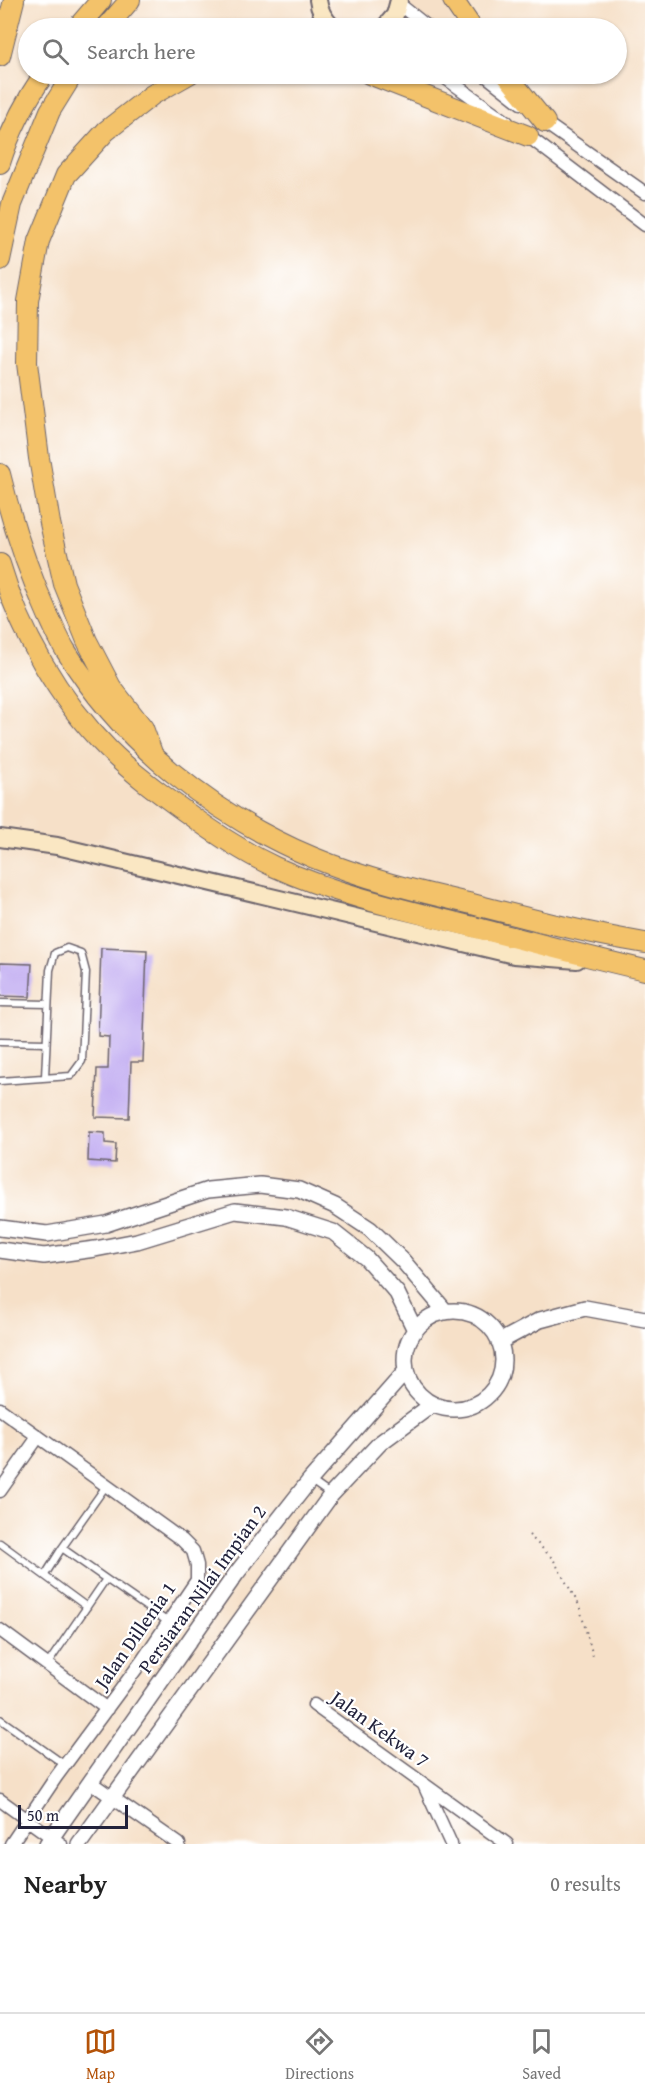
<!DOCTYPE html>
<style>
body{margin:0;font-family:"Gentium Book Plus",serif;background:#f2f2f2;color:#222}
.scale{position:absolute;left:18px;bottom:15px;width:110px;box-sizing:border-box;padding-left:6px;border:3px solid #22223b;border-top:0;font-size:16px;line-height:21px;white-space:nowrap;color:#22223b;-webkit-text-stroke:4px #fff;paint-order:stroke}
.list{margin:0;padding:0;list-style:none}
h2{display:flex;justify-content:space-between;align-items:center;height:78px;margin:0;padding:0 24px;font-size:26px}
h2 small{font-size:20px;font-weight:400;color:#767676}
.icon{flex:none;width:33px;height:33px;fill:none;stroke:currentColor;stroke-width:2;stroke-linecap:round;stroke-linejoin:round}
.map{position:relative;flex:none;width:645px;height:1844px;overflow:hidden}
.search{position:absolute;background:#fff;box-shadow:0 2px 4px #0004;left:18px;right:18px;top:18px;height:66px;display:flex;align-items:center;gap:15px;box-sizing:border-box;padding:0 21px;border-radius:33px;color:#767676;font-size:22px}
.sheet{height:168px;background:#fff}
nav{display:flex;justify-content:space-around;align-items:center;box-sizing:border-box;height:84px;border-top:2px solid #e0e0e0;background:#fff;font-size:16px;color:#767676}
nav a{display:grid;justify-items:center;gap:3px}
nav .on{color:#b45309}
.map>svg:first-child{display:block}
.building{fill:#c0aaf1}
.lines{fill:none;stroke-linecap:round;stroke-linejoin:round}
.service-casing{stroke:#6c646c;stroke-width:9}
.minor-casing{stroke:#6c646c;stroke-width:15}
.tertiary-casing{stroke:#6c646c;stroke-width:18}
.secondary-casing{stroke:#6c646c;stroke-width:20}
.trunk-casing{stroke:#6c646c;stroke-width:22}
.path{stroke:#6c646c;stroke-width:2;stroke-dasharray:1.5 4.5;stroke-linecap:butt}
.service{stroke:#fff;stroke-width:6}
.minor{stroke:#fff;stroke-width:12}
.tertiary{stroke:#fff;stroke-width:15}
.secondary{stroke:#fae7c3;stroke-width:16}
.trunk{stroke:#f3c26a;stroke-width:20}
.labels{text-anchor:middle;stroke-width:4.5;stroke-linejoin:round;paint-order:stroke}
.street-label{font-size:20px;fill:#22223b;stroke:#fff}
</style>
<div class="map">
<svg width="645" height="1844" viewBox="0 0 645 1844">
<rect width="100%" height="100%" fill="#fff"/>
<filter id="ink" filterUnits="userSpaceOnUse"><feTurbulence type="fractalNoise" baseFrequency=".0167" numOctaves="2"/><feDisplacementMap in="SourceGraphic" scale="12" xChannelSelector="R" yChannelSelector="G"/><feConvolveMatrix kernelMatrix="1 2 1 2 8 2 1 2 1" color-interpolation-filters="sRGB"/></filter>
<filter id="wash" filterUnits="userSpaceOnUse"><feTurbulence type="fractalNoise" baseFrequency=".008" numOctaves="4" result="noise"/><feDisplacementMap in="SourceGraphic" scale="24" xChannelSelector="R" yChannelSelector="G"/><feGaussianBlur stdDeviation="1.35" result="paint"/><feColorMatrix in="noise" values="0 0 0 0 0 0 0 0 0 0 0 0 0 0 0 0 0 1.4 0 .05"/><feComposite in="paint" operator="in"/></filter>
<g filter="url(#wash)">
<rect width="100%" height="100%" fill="#f6e0c8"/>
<g id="blocks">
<!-- building -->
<path class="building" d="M101,948l46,2 -4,112h-12l-2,56 -34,-1 2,-48h11l1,-32 -11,-1z
M0,963l32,1 -2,33 -30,-1z
M89,1132l16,1v10l11,1 -1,19 -27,-2z"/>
</g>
</g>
<g filter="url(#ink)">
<use href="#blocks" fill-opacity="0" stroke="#6c646c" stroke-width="1.5"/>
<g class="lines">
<!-- service casing -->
<g class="service-casing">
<path id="service" d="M0,1003l48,1
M0,1042l46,1
M0,1081l71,-5 11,-15 4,-89 -5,-19 -14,-5 -12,5 -5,17 -5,107
M310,1480l21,15
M0,1543l87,64
M45,1575l17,-27
M106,1579l-44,-31 44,-62
M47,1665l59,-86 62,43
M0,1719l65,46"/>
</g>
<!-- minor casing -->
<g class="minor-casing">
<path id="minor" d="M399,4l30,24
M440,74l67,48
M484,74l37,29
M541,120l104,73
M524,133l121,92
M0,1409l182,131 11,11 4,14v15l-55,81 -86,116 -45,67
M0,1491l38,-54
M0,1630l107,79
M314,1705l193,139
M90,1782l89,62
M424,1785l27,59
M0,1800l61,44"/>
</g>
<!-- tertiary casing -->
<g class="tertiary-casing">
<path id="tertiary" d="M0,1228l47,6 59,-10 102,-34 52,-5 39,5 36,16 35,23 33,32 43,51
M0,1250l44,6 51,-7 42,-8 98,-30 51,6 47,15 33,26 31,35 18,37
M405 1360a49 49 0 1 1 98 0a49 49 0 1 1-98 0Z
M499,1342l41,-22 45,-12 60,11
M47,1844l189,-270 74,-94 96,-109
M79,1844l252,-349 49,-52 53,-39"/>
</g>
<!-- secondary casing -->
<g class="secondary-casing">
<path id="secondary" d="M318,0c1,12 7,20 15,28
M384,28l11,-13 4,-15
M0,838l57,8 457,109 63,5"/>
</g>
<!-- trunk casing -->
<g class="trunk-casing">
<path id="trunk" d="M453,0l19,28
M77,28l24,-28
M106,28l24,-28
M0,56l14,-56
M369,74l159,62
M506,74l39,48
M0,163c10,-32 25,-61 44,-89
M0,260l12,-56 38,-93 23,-37
M0,474c12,49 27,95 48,141 6,12 11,25 18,36 57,93 147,164 246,206 50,21 104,34 156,46 59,15 117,30 177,40
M0,564c20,68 58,135 109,186 24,24 53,45 81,65 26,19 55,38 85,52 57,26 125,42 186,57 61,15 122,32 184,46
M152,753l-9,-25 -32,-41 -24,-46 -23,-57 -14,-61 -11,-65 -12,-95 1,-62 11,-60 27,-66 40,-44 46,-36 37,-21"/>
</g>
<!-- path -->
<path class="path" d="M529,1535l24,24 26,46 15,55"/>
<!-- service -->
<use href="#service" class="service"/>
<!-- minor -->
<use href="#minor" class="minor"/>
<!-- tertiary -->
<use href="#tertiary" class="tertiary"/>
<!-- secondary -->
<use href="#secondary" class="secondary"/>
<!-- trunk -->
<use href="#trunk" class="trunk"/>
</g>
</g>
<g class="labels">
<!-- street labels -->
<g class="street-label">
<text transform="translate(202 1589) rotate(-54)" y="7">Persiaran Nilai Impian 2</text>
<text transform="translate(135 1635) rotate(-55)" y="7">Jalan Dillenia 1</text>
<text transform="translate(380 1729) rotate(36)" y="7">Jalan Kekwa 7</text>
</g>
</g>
</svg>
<div class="scale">50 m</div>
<div class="search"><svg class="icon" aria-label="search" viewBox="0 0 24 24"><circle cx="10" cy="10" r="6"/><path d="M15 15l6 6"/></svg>Search here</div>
</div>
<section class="sheet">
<h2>Nearby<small>0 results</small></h2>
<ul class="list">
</ul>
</section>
<nav>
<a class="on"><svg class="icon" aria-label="map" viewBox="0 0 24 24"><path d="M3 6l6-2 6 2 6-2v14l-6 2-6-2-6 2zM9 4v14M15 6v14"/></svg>Map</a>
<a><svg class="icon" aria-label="directions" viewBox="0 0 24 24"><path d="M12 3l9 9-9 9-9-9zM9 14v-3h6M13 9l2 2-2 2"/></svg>Directions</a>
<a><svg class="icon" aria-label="saved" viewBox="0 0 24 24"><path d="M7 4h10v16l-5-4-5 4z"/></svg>Saved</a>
</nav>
